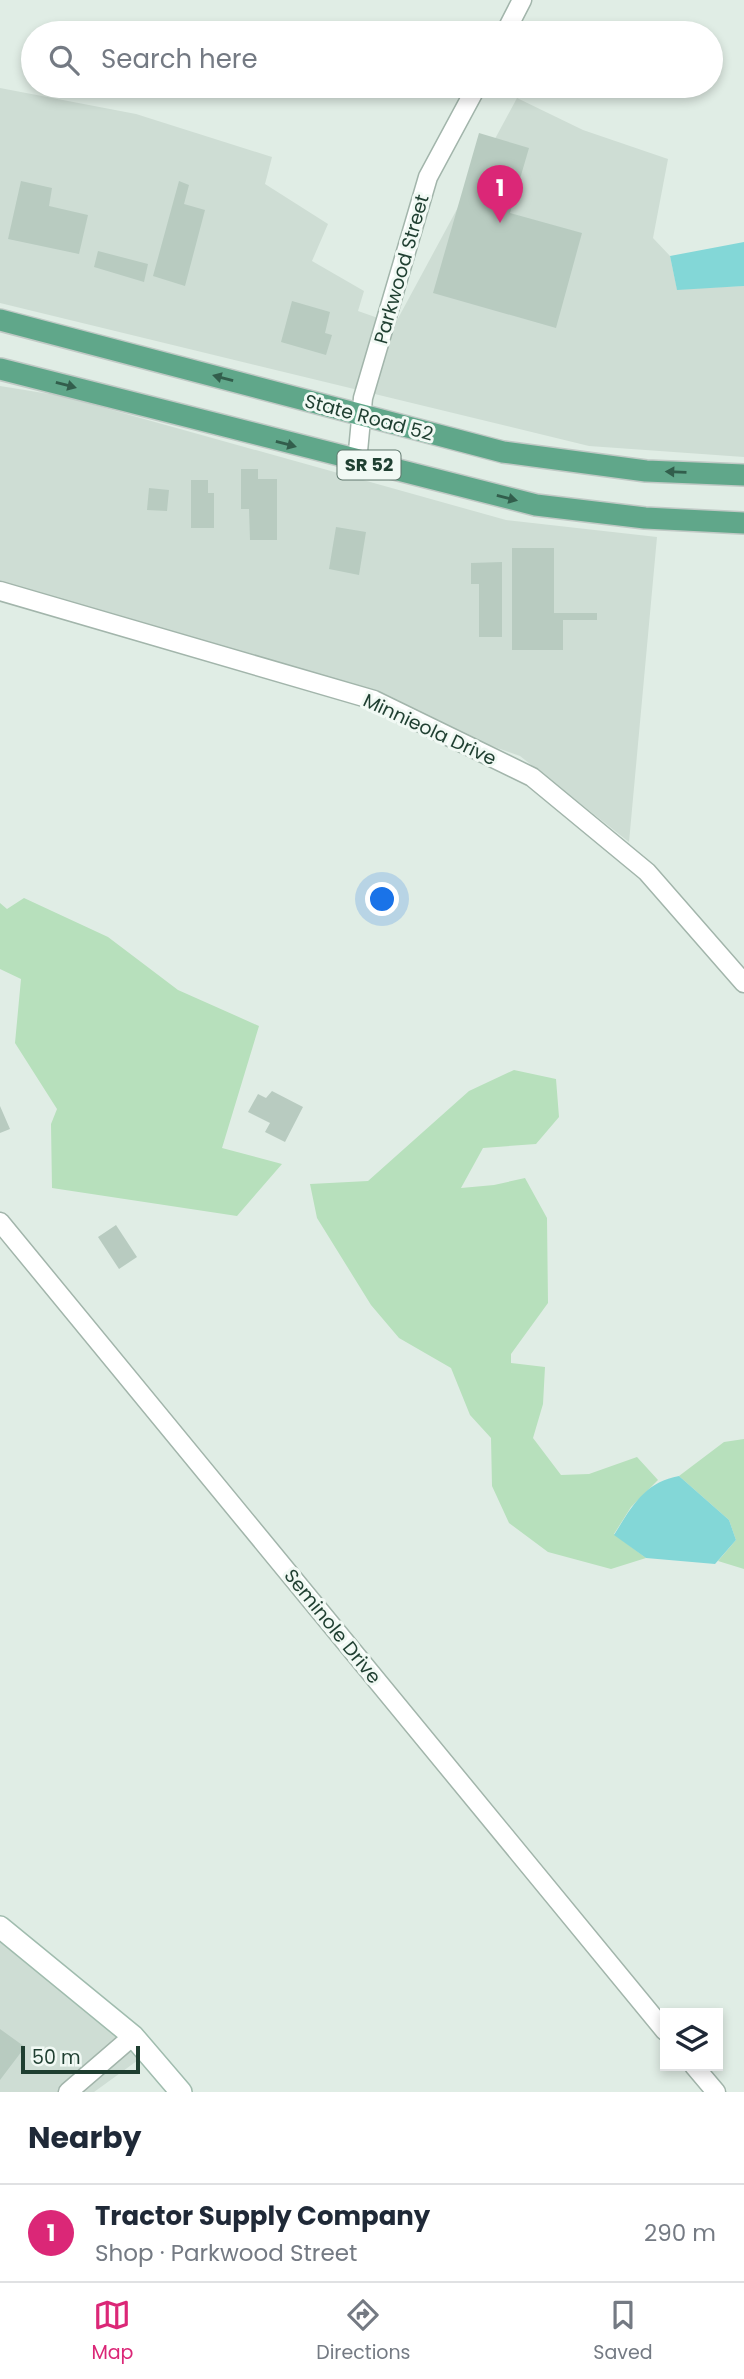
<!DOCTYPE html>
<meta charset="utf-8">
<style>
body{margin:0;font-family:Poppins,sans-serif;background:#f2f2f3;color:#1f2937}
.controls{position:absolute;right:21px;bottom:21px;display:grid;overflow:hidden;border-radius:0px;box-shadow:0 4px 10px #0003}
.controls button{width:63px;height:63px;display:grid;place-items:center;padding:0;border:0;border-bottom:2px solid #e0e1e3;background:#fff;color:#1f2937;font:35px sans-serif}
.scale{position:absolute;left:21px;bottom:18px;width:119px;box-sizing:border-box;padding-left:7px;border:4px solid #1f3f31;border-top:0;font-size:19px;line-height:24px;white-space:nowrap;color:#1f3f31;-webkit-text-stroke:5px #f1f9f4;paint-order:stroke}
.you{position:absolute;left:383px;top:900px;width:24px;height:24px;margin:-18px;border:5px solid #fff;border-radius:50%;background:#1a73e8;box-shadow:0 0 0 10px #1a73e833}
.badge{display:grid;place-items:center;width:46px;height:46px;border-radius:50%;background:#db2777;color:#fff;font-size:23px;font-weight:700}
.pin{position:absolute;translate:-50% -58px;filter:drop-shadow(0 2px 4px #0008)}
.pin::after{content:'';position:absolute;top:37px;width:24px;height:21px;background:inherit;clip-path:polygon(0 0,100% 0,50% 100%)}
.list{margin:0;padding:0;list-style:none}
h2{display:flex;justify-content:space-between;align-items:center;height:91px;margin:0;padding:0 28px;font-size:30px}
h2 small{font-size:23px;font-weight:400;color:#747a83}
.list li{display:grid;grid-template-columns:46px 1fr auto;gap:21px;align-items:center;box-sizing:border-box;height:98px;padding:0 28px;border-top:2px solid #e0e1e3}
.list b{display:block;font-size:26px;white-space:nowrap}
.list p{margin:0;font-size:23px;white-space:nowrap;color:#747a83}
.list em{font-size:23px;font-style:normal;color:#747a83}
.icon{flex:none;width:38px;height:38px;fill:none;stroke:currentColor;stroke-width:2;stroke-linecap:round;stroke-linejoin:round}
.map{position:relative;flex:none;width:744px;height:2092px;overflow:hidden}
.search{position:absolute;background:#fff;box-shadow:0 4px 10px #0003;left:21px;right:21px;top:21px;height:77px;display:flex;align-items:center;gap:18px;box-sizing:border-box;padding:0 24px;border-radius:38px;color:#747a83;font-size:26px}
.sheet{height:189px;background:#fff}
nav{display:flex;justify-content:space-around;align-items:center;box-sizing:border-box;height:98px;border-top:2px solid #e0e1e3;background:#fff;font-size:19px;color:#747a83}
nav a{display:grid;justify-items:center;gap:4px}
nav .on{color:#db2777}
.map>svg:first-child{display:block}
.built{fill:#ceddd4}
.green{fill:#b7e0bc}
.water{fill:#83d7d7}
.building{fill:#b8cbc0}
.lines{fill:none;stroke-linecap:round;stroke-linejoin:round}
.street-casing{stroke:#a2b5ab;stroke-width:21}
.secondary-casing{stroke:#a0bcae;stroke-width:24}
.primary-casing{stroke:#c0c9c5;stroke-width:24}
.street{stroke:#fff;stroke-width:18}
.secondary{stroke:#fff;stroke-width:21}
.primary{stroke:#60a78a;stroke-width:21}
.oneway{fill:#325e4c}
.labels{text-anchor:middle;stroke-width:6;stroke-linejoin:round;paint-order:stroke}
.shield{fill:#f1f9f4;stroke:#5e776c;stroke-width:2}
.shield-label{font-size:18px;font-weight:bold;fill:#1f3f31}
.street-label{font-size:19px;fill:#1f3f31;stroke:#f1f9f4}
</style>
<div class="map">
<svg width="744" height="2092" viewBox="0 0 744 2092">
<rect width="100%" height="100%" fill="#e0ede5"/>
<!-- built -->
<path class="built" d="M0,88l136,26 136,43 -7,27 63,40 -16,37 52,30 -6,20 37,13 122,-226 66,32 85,29 -15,79 17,18 7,33 67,-3v171l-155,-11 -589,-143z
M0,386l62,10 444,124 151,17 -28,305 -109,-86 -273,-98 -247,-64z
M0,1938l128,105 13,15 -47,34h-94z"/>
<!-- green -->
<path class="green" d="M24,898l84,39 70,53 81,36 -37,122 60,16 -45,52 -185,-28 -1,-64 6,-15 -42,-66 6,-64 -21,-10v-66l7,6z
M514,1070l42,9 3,38 -23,27 -53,4 -22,40 33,-3 31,-7 22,40 1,85 -37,51v9l34,4 -2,37 -10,34 28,37 28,-1 48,-17 21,23 -27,27 -17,27 32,24 -35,11 -63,-17 -39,-29 -17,-37 -1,-48 -21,-23 -19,-47 -52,-30 -28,-33 -54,-87 -7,-34 58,-3 101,-90z
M744,1439v130l-26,-8 18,-21 -7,-20 -50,-44 45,-34z"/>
<!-- water -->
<path class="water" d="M744,242v44l-67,4 -7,-34z
M679,1476l50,44 7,20 -21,24 -69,-6 -32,-23c18,-29 31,-53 65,-59z"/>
<!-- building -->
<path class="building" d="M479,133l50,15 -19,65 72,20 -26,95 -123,-35z
M21,181l31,7 -3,18 39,9 -9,39 -71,-15z
M179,181l10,4 -5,19 21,6 -20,76 -32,-10z
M98,251l50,13 -4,18 -50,-15z
M292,301l38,11 -5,21 7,2 -6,20 -45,-13z
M241,469h17v10h19v61h-27l-1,-31h-8z
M191,480h17v13h6v35h-23z
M149,488l20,2 -2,21 -20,-1z
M336,527l30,5 -7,43 -30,-6z
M512,548h42v65h43v7h-34v30h-51z
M502,562v75h-23v-53h-8v-21z
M272,1091l31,16 -18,35 -20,-10 5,-9 -22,-11 10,-18 8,4z
M0,1106l10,23 -10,4z
M116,1225l21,32 -18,12 -21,-32z
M0,2029l25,18 -25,33z"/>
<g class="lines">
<!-- street casing -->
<g class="street-casing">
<path id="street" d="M505,33l17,-33
M357,462l6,-64 65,-221 49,-91
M0,591l374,109 158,77 115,95 97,111
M0,1222l665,809
M694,2066l22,26
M68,2092l65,-56"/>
</g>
<!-- secondary casing -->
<g class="secondary-casing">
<path id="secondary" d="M0,1927l133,109 48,56"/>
</g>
<!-- primary casing -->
<g class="primary-casing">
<path id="primary" d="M0,320l503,132 143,19 98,4
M0,369l536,136 109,13 99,5"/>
</g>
<!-- street -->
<use href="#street" class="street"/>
<!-- secondary -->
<use href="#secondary" class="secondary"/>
<!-- primary -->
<use href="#primary" class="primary"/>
</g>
<!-- one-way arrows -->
<defs><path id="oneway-solid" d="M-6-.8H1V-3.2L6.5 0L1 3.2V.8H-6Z" transform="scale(1.75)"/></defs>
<g class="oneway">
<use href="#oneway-solid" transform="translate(223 378) rotate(-165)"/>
<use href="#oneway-solid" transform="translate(66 385) rotate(15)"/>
<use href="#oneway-solid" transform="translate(286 444) rotate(15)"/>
<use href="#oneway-solid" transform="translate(676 472) rotate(-178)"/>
<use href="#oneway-solid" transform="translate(507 498) rotate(14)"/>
</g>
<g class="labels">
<!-- shield labels -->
<rect class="shield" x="337.5" y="450.5" width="63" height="29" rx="5"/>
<g class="shield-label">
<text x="369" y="471">SR 52</text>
</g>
<!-- street labels -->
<g class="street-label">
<text transform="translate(401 269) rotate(-74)" y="7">Parkwood Street</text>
<text transform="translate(369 417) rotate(15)" y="7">State Road 52</text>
<text transform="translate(430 729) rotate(25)" y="7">Minnieola Drive</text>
<text transform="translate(333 1626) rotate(51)" y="7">Seminole Drive</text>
</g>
</g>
</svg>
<div class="controls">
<button><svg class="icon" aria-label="layers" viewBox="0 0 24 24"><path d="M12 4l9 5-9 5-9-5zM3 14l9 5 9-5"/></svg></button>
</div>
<div class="scale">50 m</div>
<div class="you"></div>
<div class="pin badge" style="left:500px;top:223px">1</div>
<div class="search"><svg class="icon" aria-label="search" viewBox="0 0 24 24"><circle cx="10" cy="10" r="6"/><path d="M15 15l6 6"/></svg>Search here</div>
</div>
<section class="sheet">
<h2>Nearby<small></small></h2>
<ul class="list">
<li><span class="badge">1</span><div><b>Tractor Supply Company</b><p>Shop · Parkwood Street</p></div><em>290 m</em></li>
</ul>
</section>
<nav>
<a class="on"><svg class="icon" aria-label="map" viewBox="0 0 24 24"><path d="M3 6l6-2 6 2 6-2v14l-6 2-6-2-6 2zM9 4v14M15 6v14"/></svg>Map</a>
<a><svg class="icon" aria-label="directions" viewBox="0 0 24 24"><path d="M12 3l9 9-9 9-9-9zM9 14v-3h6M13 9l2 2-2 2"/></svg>Directions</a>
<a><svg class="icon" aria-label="saved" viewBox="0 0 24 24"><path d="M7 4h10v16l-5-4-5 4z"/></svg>Saved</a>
</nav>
